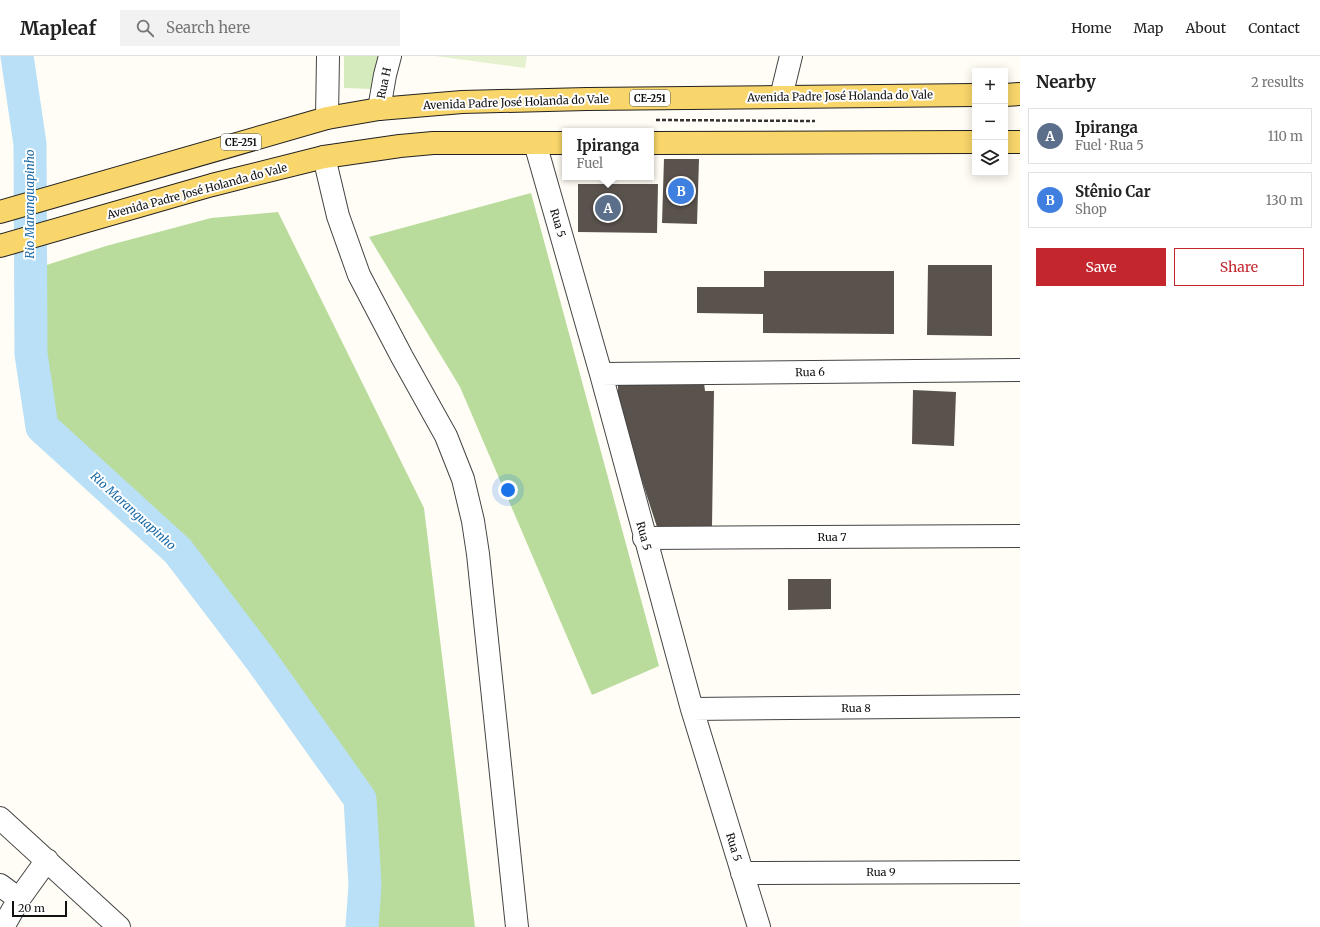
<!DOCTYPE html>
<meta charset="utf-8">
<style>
body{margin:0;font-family:Merriweather,serif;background:#f2f2f2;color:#222}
.controls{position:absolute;right:12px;top:12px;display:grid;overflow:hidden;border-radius:0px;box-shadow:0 2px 10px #0003}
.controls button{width:36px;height:36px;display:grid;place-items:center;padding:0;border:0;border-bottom:1px solid #e0e0e0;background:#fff;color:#222;font:20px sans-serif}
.scale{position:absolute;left:12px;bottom:10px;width:55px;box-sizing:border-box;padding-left:4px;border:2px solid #111;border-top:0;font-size:11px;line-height:14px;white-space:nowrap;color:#111;-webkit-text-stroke:3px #fff;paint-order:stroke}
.you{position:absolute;left:508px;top:434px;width:14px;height:14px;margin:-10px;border:3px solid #fff;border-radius:50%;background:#1a73e8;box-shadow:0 0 0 6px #1a73e833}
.badge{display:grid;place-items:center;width:26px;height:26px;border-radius:50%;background:#c4262e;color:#fff;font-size:13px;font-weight:700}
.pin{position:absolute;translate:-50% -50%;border:2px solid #fff;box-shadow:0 1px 4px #0006}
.popup{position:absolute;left:562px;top:72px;width:92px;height:52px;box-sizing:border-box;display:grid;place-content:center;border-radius:0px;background:#fff;filter:drop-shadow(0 1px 3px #0005);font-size:13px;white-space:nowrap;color:#767676}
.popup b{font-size:15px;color:#222}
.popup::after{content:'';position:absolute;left:50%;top:100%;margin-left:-8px;border:8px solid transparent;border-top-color:#fff}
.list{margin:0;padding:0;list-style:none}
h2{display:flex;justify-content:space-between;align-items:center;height:52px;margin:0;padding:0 16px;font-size:17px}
h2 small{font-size:13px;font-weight:400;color:#767676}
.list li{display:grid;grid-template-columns:26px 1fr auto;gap:12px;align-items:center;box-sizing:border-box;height:56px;margin:0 8px 8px;padding:0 8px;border:1px solid #e0e0e0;border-radius:0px}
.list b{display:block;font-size:15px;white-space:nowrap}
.list p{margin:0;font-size:13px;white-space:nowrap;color:#767676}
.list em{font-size:13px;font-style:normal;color:#767676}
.actions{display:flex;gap:8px;padding:12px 16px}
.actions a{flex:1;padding:9px 0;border:1px solid #c4262e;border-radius:0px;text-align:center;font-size:14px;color:#c4262e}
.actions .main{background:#c4262e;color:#fff}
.icon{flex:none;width:22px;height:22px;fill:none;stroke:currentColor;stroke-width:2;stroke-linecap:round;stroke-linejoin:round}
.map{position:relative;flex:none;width:1020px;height:871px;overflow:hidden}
header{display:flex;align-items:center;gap:24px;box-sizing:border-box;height:56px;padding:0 20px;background:#fff;border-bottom:1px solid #e0e0e0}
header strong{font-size:19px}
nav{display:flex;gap:22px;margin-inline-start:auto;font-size:14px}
.search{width:280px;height:36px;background:#f2f2f2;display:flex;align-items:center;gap:10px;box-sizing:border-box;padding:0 14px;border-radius:0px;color:#767676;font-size:15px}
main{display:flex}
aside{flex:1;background:#fff}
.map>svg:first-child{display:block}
.green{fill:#d5ebbd}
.forest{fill:#b9dc9c}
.pitch{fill:#e6f2cf}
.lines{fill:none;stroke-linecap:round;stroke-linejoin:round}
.river{stroke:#b9e0f7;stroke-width:33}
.building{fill:#5a524d}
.minor-casing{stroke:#444;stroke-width:24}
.major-casing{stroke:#222;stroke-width:24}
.path{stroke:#333;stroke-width:2.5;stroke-dasharray:4 2;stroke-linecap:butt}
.minor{stroke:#fff;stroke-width:22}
.major{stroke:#f9d66b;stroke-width:22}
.labels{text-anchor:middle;stroke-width:4;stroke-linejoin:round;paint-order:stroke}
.shield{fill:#fff;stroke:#585858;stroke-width:1}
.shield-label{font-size:10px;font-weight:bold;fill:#111}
.street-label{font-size:11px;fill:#111;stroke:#fff}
.water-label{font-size:12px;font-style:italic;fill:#1768a6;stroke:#fff}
</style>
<header>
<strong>Mapleaf</strong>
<div class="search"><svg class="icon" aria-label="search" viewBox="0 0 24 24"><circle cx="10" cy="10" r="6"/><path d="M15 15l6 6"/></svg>Search here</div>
<nav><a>Home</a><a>Map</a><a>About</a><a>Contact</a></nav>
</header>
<main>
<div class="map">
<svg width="1020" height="871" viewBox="0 0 1020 871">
<rect width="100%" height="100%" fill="#fffdf5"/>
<!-- green -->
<path class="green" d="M344,0h37l-9,33 -28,-1z"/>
<!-- forest -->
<path class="forest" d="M531,137l128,473 -67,29 -132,-308 -91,-150z
M278,156l146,296 51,419h-113l3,-42 -5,-86 -99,-139 -83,-109 -136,-124 -11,-73v-84l75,-24 105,-28z"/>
<!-- pitch -->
<path class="pitch" d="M435,0h92l-2,12z"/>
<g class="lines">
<!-- river -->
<path class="river" d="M17,0l13,88 1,210 11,73 136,124 83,109 99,139 5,86 -3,42"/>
</g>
<!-- building -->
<path class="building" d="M664,103h35l-2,65 -35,-1z
M578,128h80l-1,49 -79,-1z
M928,209h64v71l-65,-1z
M764,215h130v63l-131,-1v-19l-66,-1v-26h67z
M704,327l1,8h9l-2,135 -55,1 -44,-136 5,-1v-5z
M913,334l43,2 -2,54 -42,-2z
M788,523h43v30l-43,1z"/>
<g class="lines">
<!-- minor casing -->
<g class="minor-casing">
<path id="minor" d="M781,41l10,-41
M379,53l6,-34 5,-19
M327,62l1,-62
M535,87l66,231 91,335 67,218
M324,101l14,59 21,59 43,82 44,79 17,43 10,42 5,33 39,373
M601,318l419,-4
M644,482l376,-2
M692,653l328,-3
M0,762l119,109
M742,817l278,-1
M0,829l19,14
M3,871l16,-28 28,-39"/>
</g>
<!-- major casing -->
<g class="major-casing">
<path id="major" d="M1005,39l15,-1
M1005,86h15
M651,87l324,-1
M0,156l327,-94 52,-9 83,-7 125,-3 388,-4
M0,190l212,-61 112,-28 76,-11 33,-3h132"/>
</g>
<!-- path -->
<path class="path" d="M656,64l159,1"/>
<!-- minor -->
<use href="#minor" class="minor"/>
<!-- major -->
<use href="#major" class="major"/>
</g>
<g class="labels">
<!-- shield labels -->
<g class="shield">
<rect x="630" y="34" width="40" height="16" rx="3"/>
<rect x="221" y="78" width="40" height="16" rx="3"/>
</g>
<g class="shield-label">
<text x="650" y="46">CE-251</text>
<text x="241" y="90">CE-251</text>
</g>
<!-- street labels -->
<g class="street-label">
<text transform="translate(384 27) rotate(-78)" y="4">Rua H</text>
<text transform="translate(840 40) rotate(-1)" y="4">Avenida Padre José Holanda do Vale</text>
<text transform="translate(516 46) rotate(-2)" y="4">Avenida Padre José Holanda do Vale</text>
<text transform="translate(197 135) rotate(-15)" y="4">Avenida Padre José Holanda do Vale</text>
<text transform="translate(558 167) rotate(74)" y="4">Rua 5</text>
<text transform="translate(810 316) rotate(-1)" y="4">Rua 6</text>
<text transform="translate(644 480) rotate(75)" y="4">Rua 5</text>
<text x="832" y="485">Rua 7</text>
<text x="856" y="656">Rua 8</text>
<text transform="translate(734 791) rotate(73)" y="4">Rua 5</text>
<text x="881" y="820">Rua 9</text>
</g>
<!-- water labels -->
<g class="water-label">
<text transform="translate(30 148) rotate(-90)" y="4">Rio Maranguapinho</text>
<text transform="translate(133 455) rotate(42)" y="4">Rio Maranguapinho</text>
</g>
</g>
</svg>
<div class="controls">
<button>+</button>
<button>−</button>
<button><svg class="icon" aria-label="layers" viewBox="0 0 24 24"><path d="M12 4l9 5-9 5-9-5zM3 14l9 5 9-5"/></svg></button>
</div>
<div class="scale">20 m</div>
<div class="you"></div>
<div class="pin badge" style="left:608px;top:152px;background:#5c6f8a">A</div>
<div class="popup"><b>Ipiranga</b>Fuel</div>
<div class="pin badge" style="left:681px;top:135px;background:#3f7fe0">B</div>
</div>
<aside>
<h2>Nearby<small>2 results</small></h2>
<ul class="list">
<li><span class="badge" style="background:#5c6f8a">A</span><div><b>Ipiranga</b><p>Fuel · Rua 5</p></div><em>110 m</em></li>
<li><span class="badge" style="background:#3f7fe0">B</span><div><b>Stênio Car</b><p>Shop</p></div><em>130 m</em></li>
</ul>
<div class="actions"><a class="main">Save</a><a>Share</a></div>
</aside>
</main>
